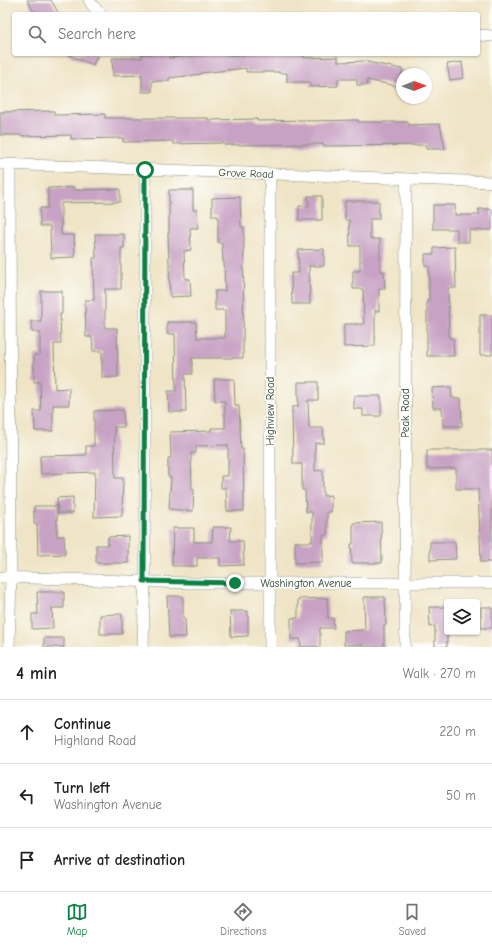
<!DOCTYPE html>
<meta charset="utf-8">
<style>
body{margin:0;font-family:"Comic Neue",sans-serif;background:#f2f2f2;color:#202124}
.controls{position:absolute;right:12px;bottom:12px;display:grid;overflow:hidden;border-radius:4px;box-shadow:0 1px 3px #0004}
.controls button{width:36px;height:36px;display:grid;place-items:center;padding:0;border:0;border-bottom:1px solid #e0e0e0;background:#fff;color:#202124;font:20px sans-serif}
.compass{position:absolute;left:396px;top:68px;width:36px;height:36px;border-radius:50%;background:#fff;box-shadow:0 1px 3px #0004;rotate:89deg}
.stop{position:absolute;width:12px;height:12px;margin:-9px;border:3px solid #0b8043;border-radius:50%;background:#fff}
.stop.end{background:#0b8043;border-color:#fff;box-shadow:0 1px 4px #0008}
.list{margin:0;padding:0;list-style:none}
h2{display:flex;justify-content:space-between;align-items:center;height:52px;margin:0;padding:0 16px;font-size:17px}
h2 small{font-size:13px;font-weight:400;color:#757577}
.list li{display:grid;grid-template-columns:26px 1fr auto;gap:12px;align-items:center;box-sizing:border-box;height:64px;padding:0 16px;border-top:1px solid #e0e0e0}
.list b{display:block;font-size:15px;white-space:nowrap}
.list p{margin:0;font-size:13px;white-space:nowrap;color:#757577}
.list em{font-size:13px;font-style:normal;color:#757577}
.icon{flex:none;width:22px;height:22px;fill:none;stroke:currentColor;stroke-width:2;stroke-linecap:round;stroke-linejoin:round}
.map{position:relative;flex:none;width:492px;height:647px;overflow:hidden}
.search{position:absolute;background:#fff;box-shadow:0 1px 3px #0004;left:12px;right:12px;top:12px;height:44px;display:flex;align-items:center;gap:10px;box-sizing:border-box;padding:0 14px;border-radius:4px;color:#757577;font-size:15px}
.sheet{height:244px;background:#fff}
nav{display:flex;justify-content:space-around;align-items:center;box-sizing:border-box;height:56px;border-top:1px solid #e0e0e0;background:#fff;font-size:11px;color:#757577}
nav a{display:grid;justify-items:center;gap:2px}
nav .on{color:#0b8043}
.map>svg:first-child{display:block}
.building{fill:#c8a2c4}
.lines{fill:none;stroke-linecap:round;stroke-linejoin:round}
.minor-casing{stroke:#87907d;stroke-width:12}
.minor{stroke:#fff;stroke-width:11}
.route{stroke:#0b8043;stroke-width:5}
.labels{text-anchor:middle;stroke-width:3.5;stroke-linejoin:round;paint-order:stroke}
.street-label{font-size:11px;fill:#1f3d34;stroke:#fdfcf7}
</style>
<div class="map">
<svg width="492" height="647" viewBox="0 0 492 647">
<rect width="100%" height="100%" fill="#fdfcf7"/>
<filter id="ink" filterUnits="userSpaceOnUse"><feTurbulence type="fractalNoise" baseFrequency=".025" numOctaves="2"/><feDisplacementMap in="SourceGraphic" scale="8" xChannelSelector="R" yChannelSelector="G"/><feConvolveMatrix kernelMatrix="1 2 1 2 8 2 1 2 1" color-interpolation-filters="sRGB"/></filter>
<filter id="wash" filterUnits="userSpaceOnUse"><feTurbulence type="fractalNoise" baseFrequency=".012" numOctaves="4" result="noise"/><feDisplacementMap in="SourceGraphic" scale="16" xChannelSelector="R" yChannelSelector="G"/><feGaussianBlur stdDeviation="0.9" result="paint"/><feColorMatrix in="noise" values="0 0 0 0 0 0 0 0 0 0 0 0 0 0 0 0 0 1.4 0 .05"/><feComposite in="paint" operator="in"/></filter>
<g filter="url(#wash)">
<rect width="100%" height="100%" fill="#efe4c6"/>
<g id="blocks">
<!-- building -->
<path class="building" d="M27,0h24l8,14h-24z
M66,54h32l-5,11z
M142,54h27v4l44,-4h16v1h75v3l34,-1v5l29,-1v1l35,7v18l-35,-7v5h-10v-6h-19v7l-28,1v-5h-23v-9h-8v-1h-33v-4l-45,5v1l-32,4v3h-17v11h-10v-17l-29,1 -1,-18h30z
M462,62l2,16 -14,2 -3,-16z
M54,111v4l51,-1v4h103v2l49,-1v2l50,-1v1l51,-1v2h50v3l32,-1 5,25h-19v-4l-103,1v-2l-99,1v-2l-51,1v-3l-50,1v-4l-52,1v-4l-49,1v-1h-22v-23z
M74,187v3l46,-1v13l-59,1v32h13l1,22 -24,1 -1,-32h-10v-18h8v-20z
M169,190h24v20h4l1,18h-8l1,22 -7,1 1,28h5l1,17 -21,1 -2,-64h1z
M308,196h14v24h-23v-14h10z
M240,197l1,30h3l-1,131h-51v16h-7l1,38h-17l-1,-21h8l-1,-57h-8v-12h29l1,16h28v-28h-10v-19h10l-1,-29h-1l-1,-19h-4v-27h-6v-18z
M345,201h34v18h-9v20h10v32h4l1,18h-6v22h-4v35l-31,1v-23h20l-1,-35h-10v-18h7v-25h-10l-1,-26h-4z
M433,205h22v10h24v-6h13v21h-23v12h-12v-13h-24z
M95,234h29v14h-3v41h-16v39h12l1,49 -16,1v-27h-9l-1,-14h-6l-1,-37h9l-1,-42h3z
M455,247l1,41h-8l1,50h4l1,18h-27v-56h2v-34h-4v-12h9v-6z
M324,249v17h-15l1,38h-18l-1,-31h8l-1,-23z
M41,291h21v23h-2l1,30h-7l1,45 14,-1v17h-16v26h-18l-1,-20h7l-1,-29h-6v-27h6v-23h-8l-1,-11h10z
M480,315h12v40h-12z
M214,379h20l1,27h4l2,43h2l1,62h-17l-1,-23h-5v-12h7v-31l-32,1v7h-5l1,36h2l-1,22 -24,-2 2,-32h-3v-19h3l-1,-26 41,-1v-3h14v-27h-10z
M298,382h20v18h-10l1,28h14l1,15h-9v28l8,-1v26l8,-1v17h-4v23h-4v27l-28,1v-21h17v-30h-6l-1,-22h-3v-26h-9l-1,-57h6z
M451,387l1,11h9l1,28h-19l-1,-18h-9l-1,-20z
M354,396h27v20h-18v-7h-9z
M123,410l1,17h-10l1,51h8l-1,38 -28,1 1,-45 -54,2 -1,-18 46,-1v-9h8v-35z
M427,450h65v112h-11l-3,-73h-22v-21l-29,1z
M73,497v16h-15l-1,-15z
M34,506h23v30h7l1,18 -27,1 -1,-31h-3z
M381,522l1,41h-30l-1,-19h2v-21z
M213,527h18l-1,14h13l1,24 -24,1v-8h-23v8h-25l1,-38h21v14h18z
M128,536v27h-32v-18h12v-8z
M430,542h25l1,17 -26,1z
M37,592h27v16h-12l1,20 -21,1v-15h6z
M167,596h16v23h2l1,18h-17z
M364,597h21l1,28h-2v22h-21v-2h-19v-14l21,-1z
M327,598l1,20h5l1,10h-14v19h-19l-1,-8h-9v-21h7v-19z
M429,607h18v40h-12v-21l-5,1z
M481,607h11v21h-11z
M230,611h18v25l-17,1z
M122,614v20h-22v-19z
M44,638h20v9h-20z"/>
</g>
</g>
<g filter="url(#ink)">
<use href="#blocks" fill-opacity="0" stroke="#87907d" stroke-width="1"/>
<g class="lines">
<!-- minor casing -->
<g class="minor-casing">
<path id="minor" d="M89,0l3,5 9,9
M478,35l14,1
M0,164l492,18
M270,174v473
M0,577l191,6h301
M9,647l2,-70 -1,-412
M143,647l2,-75v-402
M405,647l1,-468"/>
</g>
<!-- minor -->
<use href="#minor" class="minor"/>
</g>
</g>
<g class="lines" filter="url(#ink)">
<!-- route -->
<path class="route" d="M145,170l-1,411 91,2"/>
</g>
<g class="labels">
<!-- street labels -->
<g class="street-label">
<text transform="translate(246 173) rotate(2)" y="4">Grove Road</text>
<text transform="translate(270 411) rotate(-90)" y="4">Highview Road</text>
<text transform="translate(405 413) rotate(-90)" y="4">Peak Road</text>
<text x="306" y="587">Washington Avenue</text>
</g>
</g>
</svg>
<div class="controls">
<button><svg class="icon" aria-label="layers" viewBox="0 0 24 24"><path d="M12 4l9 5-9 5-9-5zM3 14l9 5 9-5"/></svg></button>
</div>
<svg class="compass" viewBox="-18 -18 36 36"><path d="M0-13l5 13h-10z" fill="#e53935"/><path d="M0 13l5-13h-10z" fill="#757577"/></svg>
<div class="stop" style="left:145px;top:170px"></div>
<div class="stop end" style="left:235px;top:583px"></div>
<div class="search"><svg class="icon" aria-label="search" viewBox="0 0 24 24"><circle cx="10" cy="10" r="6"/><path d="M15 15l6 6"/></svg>Search here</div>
</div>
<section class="sheet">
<h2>4 min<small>Walk · 270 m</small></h2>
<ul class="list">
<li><svg class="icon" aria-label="ahead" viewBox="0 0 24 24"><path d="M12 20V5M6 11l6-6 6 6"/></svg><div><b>Continue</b><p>Highland Road</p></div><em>220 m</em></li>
<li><svg class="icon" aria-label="left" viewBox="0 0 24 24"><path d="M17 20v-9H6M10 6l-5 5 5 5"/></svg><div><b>Turn left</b><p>Washington Avenue</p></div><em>50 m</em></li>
<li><svg class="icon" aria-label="arrive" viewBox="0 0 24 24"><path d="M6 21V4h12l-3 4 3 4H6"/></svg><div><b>Arrive at destination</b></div></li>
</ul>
</section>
<nav>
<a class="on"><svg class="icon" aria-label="map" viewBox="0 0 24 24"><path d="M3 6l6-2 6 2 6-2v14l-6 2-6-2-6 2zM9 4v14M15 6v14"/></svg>Map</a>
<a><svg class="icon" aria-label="directions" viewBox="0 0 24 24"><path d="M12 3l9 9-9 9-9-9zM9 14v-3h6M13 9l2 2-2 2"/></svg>Directions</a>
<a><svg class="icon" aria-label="saved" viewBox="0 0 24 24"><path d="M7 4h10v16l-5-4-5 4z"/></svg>Saved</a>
</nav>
